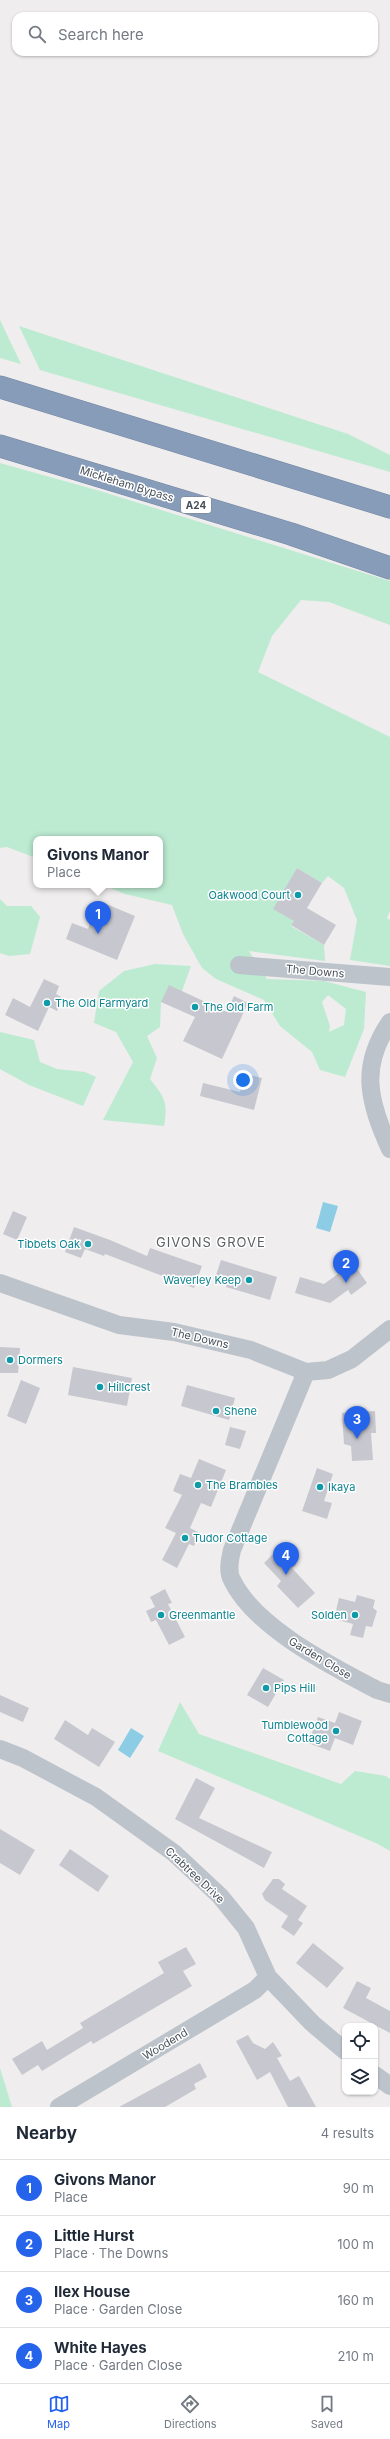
<!DOCTYPE html>
<meta charset="utf-8">
<style>
body{margin:0;font-family:Inter,sans-serif;background:#f6f6f7;color:#1f2937}
.controls{position:absolute;right:12px;bottom:12px;display:grid;overflow:hidden;border-radius:8px;box-shadow:0 1px 3px #0004}
.controls button{width:36px;height:36px;display:grid;place-items:center;padding:0;border:0;border-bottom:1px solid #e0e1e3;background:#fff;color:#1f2937;font:20px sans-serif}
.you{position:absolute;left:243px;top:1080px;width:14px;height:14px;margin:-10px;border:3px solid #fff;border-radius:50%;background:#1a73e8;box-shadow:0 0 0 6px #1a73e833}
.badge{display:grid;place-items:center;width:26px;height:26px;border-radius:50%;background:#2563eb;color:#fff;font-size:13px;font-weight:700}
.pin{position:absolute;translate:-50% -33px;filter:drop-shadow(0 1px 2px #0008)}
.pin::after{content:'';position:absolute;top:21px;width:14px;height:12px;background:inherit;clip-path:polygon(0 0,100% 0,50% 100%)}
.popup{position:absolute;left:33px;top:836px;width:130px;height:52px;box-sizing:border-box;display:grid;place-content:center;border-radius:8px;background:#fff;filter:drop-shadow(0 1px 3px #0005);font-size:13px;white-space:nowrap;color:#747a83}
.popup b{font-size:15px;color:#1f2937}
.popup::after{content:'';position:absolute;left:50%;top:100%;margin-left:-8px;border:8px solid transparent;border-top-color:#fff}
.list{margin:0;padding:0;list-style:none}
h2{display:flex;justify-content:space-between;align-items:center;height:52px;margin:0;padding:0 16px;font-size:17px}
h2 small{font-size:13px;font-weight:400;color:#747a83}
.list li{display:grid;grid-template-columns:26px 1fr auto;gap:12px;align-items:center;box-sizing:border-box;height:56px;padding:0 16px;border-top:1px solid #e0e1e3}
.list b{display:block;font-size:15px;white-space:nowrap}
.list p{margin:0;font-size:13px;white-space:nowrap;color:#747a83}
.list em{font-size:13px;font-style:normal;color:#747a83}
.icon{flex:none;width:22px;height:22px;fill:none;stroke:currentColor;stroke-width:2;stroke-linecap:round;stroke-linejoin:round}
.map{position:relative;flex:none;width:390px;height:2107px;overflow:hidden}
.search{position:absolute;background:#fff;box-shadow:0 1px 3px #0004;left:12px;right:12px;top:12px;height:44px;display:flex;align-items:center;gap:10px;box-sizing:border-box;padding:0 14px;border-radius:12px;color:#747a83;font-size:15px}
.sheet{height:276px;background:#fff}
nav{display:flex;justify-content:space-around;align-items:center;box-sizing:border-box;height:56px;border-top:1px solid #e0e1e3;background:#fff;font-size:11px;color:#747a83}
nav a{display:grid;justify-items:center;gap:2px}
nav .on{color:#2563eb}
.map>svg:first-child{display:block}
.green{fill:#bdebd2;fill-rule:evenodd}
.water{fill:#8dcce5}
.building{fill:#c7c8cf}
.lines{fill:none;stroke-linecap:round;stroke-linejoin:round}
.highway-casing{stroke:#7387a4;stroke-width:23}
.street{stroke:#bcc3cb;stroke-width:18}
.highway{stroke:#879cb9;stroke-width:22}
.culture-dot{fill:#0f9aa8;stroke:#fff;stroke-width:1.5}
.labels{text-anchor:middle;stroke-width:3;stroke-linejoin:round;paint-order:stroke}
.shield{fill:#fff;stroke:#7e848b;stroke-width:1}
.shield-label{font-size:10px;font-weight:bold;fill:#464f59}
.street-label{font-size:11px;fill:#464f59;stroke:#fff}
.culture-label{font-size:11px;fill:#0d838f;stroke:#fff;text-anchor:start}
.quarter-label{font-size:13px;letter-spacing:1px;fill:#5a5d61;stroke:#fff}
</style>
<div class="map">
<svg width="390" height="2107" viewBox="0 0 390 2107">
<rect width="100%" height="100%" fill="#efeded"/>
<!-- green -->
<path class="green" d="M0,320l21,44 -21,-6z
M19,326l329,108 42,21v17l-350,-102z
M0,463l100,28 290,90v44l-61,-23 -28,-2 -29,36 -14,36 132,65v174l-3,7 3,2v46l-40,-6 7,-40 -13,-32 -16,-12 -6,7 -25,-15 -3,53 -3,5 33,19 1,16 -76,-10 18,28 57,2 42,11 -2,37 -19,48 -25,-7 -8,-18 -32,-26 -16,-26 -48,-21 -14,-11 -19,-34 -11,-29 -47,-11 -22,-9h57v-46h-124v19l-29,-11 -7,1zM328,995l18,14 -2,16 -15,7 1,-6 -8,-24z
M0,899l7,7h24l9,11 -10,37 -21,2 -9,-3z
M155,964l36,2 -9,25 -21,11 -1,25 -13,9 10,22 -7,21c15,19 18,23 14,47l-61,-6 30,-58 -17,-30 -22,-9 5,-32 25,-20z
M0,1032l34,8 6,22 17,7 28,3 11,5 -13,29 -54,-21 -29,-16z
M180,1702l19,32 142,50 14,-13 31,5 4,3v72l-12,-7 -220,-93z
M0,2068l12,39h-12z"/>
<!-- water -->
<path class="water" d="M323,1202l15,4 -8,26 -14,-4z
M131,1728l13,8 -14,22 -12,-8z"/>
<!-- building -->
<path class="building" d="M297,868l25,15 -15,25 29,17 -12,20 -33,-20 3,-4 -21,-12z
M99,901l36,15 -18,44 -51,-21 6,-16 16,6z
M44,979l15,7 -3,8 7,4 -6,13 -8,-4 -11,24 -33,-16 8,-17 17,9z
M169,985l58,27 7,-16 14,7 -26,56 -39,-18 12,-24 -34,-15z
M245,1074l17,4 -8,32 -54,-14 3,-13 37,9z
M13,1211l14,6 -10,23 -14,-6z
M74,1227l36,13 37,16 3,-8 52,18 -8,22 -89,-34 -1,2 -19,-7 -4,9 -16,-6z
M221,1260l56,17 -7,23 -44,-13 1,-5 -12,-4z
M353,1263l14,20 -16,12 -3,-5 -18,13 -35,-10 5,-16 24,7z
M0,1347l20,1 -2,25h-18z
M73,1367l59,11 -5,28 -59,-11z
M21,1380l19,8 -14,36 -19,-8z
M187,1385l48,13 -6,22 -48,-14z
M375,1411l1,22h-5l2,27 -21,1 -1,-15 -7,-2 -2,-31z
M230,1427l16,4 -6,18 -15,-4z
M199,1459l27,11 -15,37 -10,-4 -11,25 10,5 -6,13 -5,-2 -12,24 -15,-8 14,-27 -11,-5 17,-33 -9,-4 7,-17 11,4z
M317,1468l16,6 -9,27 8,2 -5,16 -25,-8z
M279,1548l17,17 -4,3 23,25 -17,15 -21,-22 4,-5 -17,-18z
M165,1589l7,14 -4,1 17,33 -16,8 -13,-25 -5,2 -5,-11 9,-4 -5,-10z
M357,1595l18,5 -2,8 4,3 -5,16 -6,-1 -3,12 -13,-3 3,-11 -19,-5 5,-21 16,4z
M263,1668l21,12 -16,27 -21,-12z
M0,1695l29,13 -6,14 -23,-10z
M339,1712l23,9 -9,24 -18,-7 -5,13 -22,-8 10,-26 17,6z
M65,1720l23,15 4,-7 23,14 -16,25 -45,-28z
M196,1778l19,10 -16,30 73,34 -8,16 -89,-49z
M0,1829l35,21 -15,25 -20,-12z
M70,1849l39,27 -11,16 -39,-27z
M273,1879h6l6,5 -3,5 25,17 -9,14 5,3 -9,13 -13,-9 7,-11 -23,-16 -3,-6z
M313,1943l31,25 -17,20 -31,-25z
M186,1947l10,17 -13,7 9,15 -99,58 -2,-3 -49,30 -4,-6 -16,10 -10,-16 30,-18 5,9 36,-22 -3,-5 84,-50 -6,-11z
M357,1981l14,7 -5,10 24,13v22l-47,-25z
M248,2035l5,8 12,6 8,-7 9,14 -5,2 13,23 9,-5 17,31h-28l-18,-35 -13,8 -21,-39z
M200,2063l7,14 -13,7 2,5 -31,18h-46z"/>
<g class="lines">
<!-- highway casing -->
<g class="highway-casing">
<path id="highway" d="M0,387l390,120
M0,446l291,88 99,34"/>
</g>
<!-- street -->
<path class="street" d="M239,965l151,12
M390,1022c-31,45 -21,80 0,127
M0,1283l119,42 55,7 77,18 55,22 22,-2 24,-11 38,-30
M306,1372l-74,178c-2,9 -5,21 0,30 23,48 100,86 145,110l13,4
M0,1749l23,9 73,39 78,56 46,43 26,32 22,49 44,46 33,28
M375,2075l15,11
M59,2107l196,-117 13,-13"/>
<!-- highway -->
<use href="#highway" class="highway"/>
</g>
<!-- markers -->
<g class="culture-dot">
<circle cx="298" cy="895" r="4"/>
<circle cx="47" cy="1003" r="4"/>
<circle cx="195" cy="1007" r="4"/>
<circle cx="88" cy="1244" r="4"/>
<circle cx="249" cy="1280" r="4"/>
<circle cx="10" cy="1360" r="4"/>
<circle cx="100" cy="1387" r="4"/>
<circle cx="216" cy="1411" r="4"/>
<circle cx="198" cy="1485" r="4"/>
<circle cx="320" cy="1487" r="4"/>
<circle cx="185" cy="1538" r="4"/>
<circle cx="161" cy="1615" r="4"/>
<circle cx="355" cy="1615" r="4"/>
<circle cx="266" cy="1688" r="4"/>
<circle cx="336" cy="1731" r="4"/>
</g>
<g class="labels">
<!-- shield labels -->
<rect class="shield" x="181" y="497" width="30" height="16" rx="3"/>
<g class="shield-label">
<text x="196" y="509">A24</text>
</g>
<!-- street labels -->
<g class="street-label">
<text transform="translate(127 484) rotate(17)" y="4">Mickleham Bypass</text>
<text transform="translate(315 971) rotate(5)" y="4">The Downs</text>
<text transform="translate(200 1338) rotate(13)" y="4">The Downs</text>
<text transform="translate(320 1658) rotate(31)" y="4">Garden Close</text>
<text transform="translate(195 1875) rotate(43)" y="4">Crabtree Drive</text>
<text transform="translate(165 2044) rotate(-31)" y="4">Woodend</text>
</g>
<!-- culture labels -->
<g class="culture-label">
<text x="290" y="899" text-anchor="end">Oakwood Court</text>
<text x="55" y="1007">The Old Farmyard</text>
<text x="203" y="1011">The Old Farm</text>
<text x="80" y="1248" text-anchor="end">Tibbets Oak</text>
<text x="241" y="1284" text-anchor="end">Waverley Keep</text>
<text x="18" y="1364">Dormers</text>
<text x="108" y="1391">Hillcrest</text>
<text x="224" y="1415">Shene</text>
<text x="206" y="1489">The Brambles</text>
<text x="328" y="1491">Ikaya</text>
<text x="193" y="1542">Tudor Cottage</text>
<text x="169" y="1619">Greenmantle</text>
<text x="347" y="1619" text-anchor="end">Solden</text>
<text x="274" y="1692">Pips Hill</text>
<text x="328" y="1729" text-anchor="end">Tumblewood<tspan x="328" dy="13">Cottage</tspan></text>
</g>
<!-- quarter labels -->
<g class="quarter-label">
<text x="211" y="1247">GIVONS GROVE</text>
</g>
</g>
</svg>
<div class="controls">
<button><svg class="icon" aria-label="locate" viewBox="0 0 24 24"><circle cx="12" cy="12" r="6"/><path d="M12 2v4M12 18v4M2 12h4M18 12h4"/></svg></button>
<button><svg class="icon" aria-label="layers" viewBox="0 0 24 24"><path d="M12 4l9 5-9 5-9-5zM3 14l9 5 9-5"/></svg></button>
</div>
<div class="you"></div>
<div class="pin badge" style="left:98px;top:934px">1</div>
<div class="popup"><b>Givons Manor</b>Place</div>
<div class="pin badge" style="left:346px;top:1283px">2</div>
<div class="pin badge" style="left:357px;top:1439px">3</div>
<div class="pin badge" style="left:286px;top:1575px">4</div>
<div class="search"><svg class="icon" aria-label="search" viewBox="0 0 24 24"><circle cx="10" cy="10" r="6"/><path d="M15 15l6 6"/></svg>Search here</div>
</div>
<section class="sheet">
<h2>Nearby<small>4 results</small></h2>
<ul class="list">
<li><span class="badge">1</span><div><b>Givons Manor</b><p>Place</p></div><em>90 m</em></li>
<li><span class="badge">2</span><div><b>Little Hurst</b><p>Place · The Downs</p></div><em>100 m</em></li>
<li><span class="badge">3</span><div><b>Ilex House</b><p>Place · Garden Close</p></div><em>160 m</em></li>
<li><span class="badge">4</span><div><b>White Hayes</b><p>Place · Garden Close</p></div><em>210 m</em></li>
</ul>
</section>
<nav>
<a class="on"><svg class="icon" aria-label="map" viewBox="0 0 24 24"><path d="M3 6l6-2 6 2 6-2v14l-6 2-6-2-6 2zM9 4v14M15 6v14"/></svg>Map</a>
<a><svg class="icon" aria-label="directions" viewBox="0 0 24 24"><path d="M12 3l9 9-9 9-9-9zM9 14v-3h6M13 9l2 2-2 2"/></svg>Directions</a>
<a><svg class="icon" aria-label="saved" viewBox="0 0 24 24"><path d="M7 4h10v16l-5-4-5 4z"/></svg>Saved</a>
</nav>
